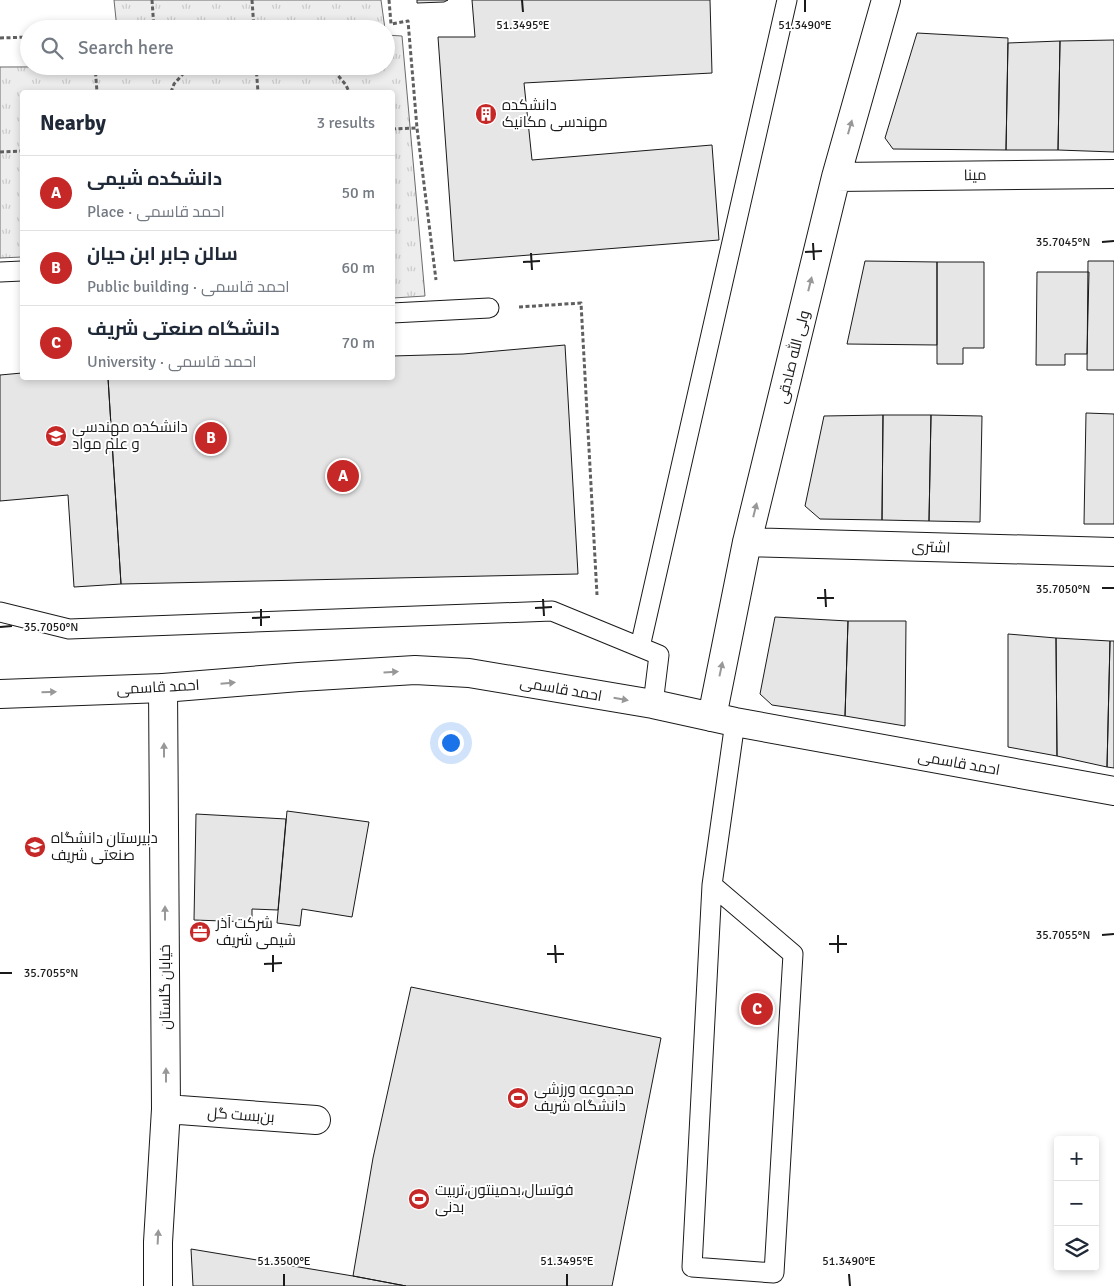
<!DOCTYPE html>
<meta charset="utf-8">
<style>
body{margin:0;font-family:Signika,Cairo,sans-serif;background:#f6f6f7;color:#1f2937}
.controls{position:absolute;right:15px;bottom:15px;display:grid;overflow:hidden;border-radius:5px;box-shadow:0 2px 8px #0003}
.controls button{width:45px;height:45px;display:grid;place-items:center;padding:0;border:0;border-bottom:1px solid #e0e1e3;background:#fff;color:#1f2937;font:25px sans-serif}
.you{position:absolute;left:450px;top:742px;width:18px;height:18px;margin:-12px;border:4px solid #fff;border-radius:50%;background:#1a73e8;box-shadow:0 0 0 8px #1a73e833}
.badge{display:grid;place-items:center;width:32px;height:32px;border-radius:50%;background:#c62828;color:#fff;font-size:16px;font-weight:700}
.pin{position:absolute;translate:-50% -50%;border:2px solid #fff;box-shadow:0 1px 5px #0006}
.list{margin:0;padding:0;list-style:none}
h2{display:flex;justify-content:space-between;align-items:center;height:65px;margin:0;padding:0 20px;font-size:21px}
h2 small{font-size:16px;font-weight:400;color:#747a83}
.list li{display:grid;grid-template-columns:32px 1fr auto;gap:15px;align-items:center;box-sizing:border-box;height:75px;padding:0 20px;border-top:1px solid #e0e1e3}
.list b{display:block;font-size:19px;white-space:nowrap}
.list p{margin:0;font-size:16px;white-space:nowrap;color:#747a83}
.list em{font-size:16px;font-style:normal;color:#747a83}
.icon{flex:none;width:28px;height:28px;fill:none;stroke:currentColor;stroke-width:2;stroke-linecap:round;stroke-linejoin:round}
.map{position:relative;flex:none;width:1114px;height:1286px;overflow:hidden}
.search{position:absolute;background:#fff;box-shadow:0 2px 8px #0003;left:20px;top:20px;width:375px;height:55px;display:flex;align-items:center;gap:12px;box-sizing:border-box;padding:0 18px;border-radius:28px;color:#747a83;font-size:19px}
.panel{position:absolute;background:#fff;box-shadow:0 2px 8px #0003;left:20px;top:90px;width:375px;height:290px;border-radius:5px}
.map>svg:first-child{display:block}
.park{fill:url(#park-tufts);stroke:#6a6a6a}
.building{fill:#e6e6e6;stroke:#1a1a1a}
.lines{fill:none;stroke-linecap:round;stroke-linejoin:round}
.lane-casing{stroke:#1a1a1a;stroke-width:21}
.street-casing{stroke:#1a1a1a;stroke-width:30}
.secondary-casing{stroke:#1a1a1a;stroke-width:30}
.path{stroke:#5f5f5f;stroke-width:3;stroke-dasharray:4 2.5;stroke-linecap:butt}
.lane{stroke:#fff;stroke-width:19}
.street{stroke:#fff;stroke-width:28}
.secondary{stroke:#fff;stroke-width:28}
.oneway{fill:#989898}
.ticks{fill:none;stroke:#1a1a1a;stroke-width:2}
.labels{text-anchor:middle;stroke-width:4;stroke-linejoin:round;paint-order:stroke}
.poi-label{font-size:15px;fill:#1a1a1a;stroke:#fff;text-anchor:start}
.street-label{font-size:15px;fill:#1a1a1a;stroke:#fff}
.ticks-label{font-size:12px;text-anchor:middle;fill:#1a1a1a;stroke:#fff;stroke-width:4;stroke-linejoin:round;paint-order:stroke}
</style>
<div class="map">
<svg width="1114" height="1286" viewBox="0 0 1114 1286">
<defs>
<pattern id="park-tufts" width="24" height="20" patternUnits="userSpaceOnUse" patternTransform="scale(1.25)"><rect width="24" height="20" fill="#ededed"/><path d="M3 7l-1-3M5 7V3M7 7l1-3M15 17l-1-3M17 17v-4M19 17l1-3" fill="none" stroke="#cbcbcb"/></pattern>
</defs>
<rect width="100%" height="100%" fill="#fff"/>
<!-- park -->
<path class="park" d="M114,0h267l4,29h-268z
M386,35l16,1 23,260 -32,2 -1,-206h-370v165l-22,1v-191l386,-1z"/>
<!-- building -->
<path class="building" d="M417,0h31l-4,2 -27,1z
M472,0h238l2,73 -188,10 8,77 180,-15 7,95 -265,21 -16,-224h37z
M917,33l91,5 -2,112 -113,-1 -8,-11z
M1114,40v112l-56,-2 2,-109z
M1060,41l-2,109h-52l2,-107z
M865,261l72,1v83l-90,-1z
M1088,261h26v109h-27z
M937,262h47v86h-21v16h-26z
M1037,272h52l-2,82h-22v11h-29z
M565,345l13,229 -457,10 -13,-206h284v-22l71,-2z
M22,373v5h86l13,206 -47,3 -6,-92 -68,6v-126z
M1086,413l28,1v110h-30z
M883,415l-1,105 -62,-1 -15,-13 19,-90z
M883,415h48l-2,106 -47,-1z
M931,415l51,1 -2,106 -51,-1z
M775,617l73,4 -3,95 -73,-11 -12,-11z
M848,621h58l-1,105 -60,-10z
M1008,634l48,4 1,118 -49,-9z
M1056,638l54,3 -3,126 -50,-11z
M1110,641h4v127l-7,-1z
M287,811l82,11 -17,95 -50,-8 -2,17 -23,-3z
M196,814l90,5 -8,91 -26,-1v13l-58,-2z
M411,987l250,51 -49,248h-206l-53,-10 20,-118z
M191,1249l162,27 53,10h-213z"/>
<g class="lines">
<!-- lane casing -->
<g class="lane-casing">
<path id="lane" d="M0,272l22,-1
M392,313l97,-5
M0,612l69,17 483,-18 107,44 -6,49
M640,647l147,-647
M712,885l81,69 -19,319 -82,-6z
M712,885l23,-163"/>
</g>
<!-- street casing -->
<g class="street-casing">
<path id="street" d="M836,177l278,-3
M747,542l367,10
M712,717l35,-175 89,-365 50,-177
M166,1109l150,11
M158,1286v-44l8,-133 -3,-421"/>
</g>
<!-- secondary casing -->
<g class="secondary-casing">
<path id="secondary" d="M0,694l163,-6 136,-11 116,-7 54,3 184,31 82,18 379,69"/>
</g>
<!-- path -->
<path class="path" d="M152,0l2,29
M252,0l2,29
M389,0l2,24 17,-3 9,107 19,152
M0,38l29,-1
M95,66l2,26
M256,66l2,26
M330,66l16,19 3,7
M171,92l3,-8 16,-18
M392,129l25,-1
M0,152l22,-1
M519,307l62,-4 16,292"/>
<!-- lane -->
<use href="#lane" class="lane"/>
<!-- street -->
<use href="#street" class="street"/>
<!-- secondary -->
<use href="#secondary" class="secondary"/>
</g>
<!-- one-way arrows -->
<defs><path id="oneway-solid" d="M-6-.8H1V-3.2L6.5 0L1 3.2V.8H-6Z" transform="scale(1.25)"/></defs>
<g class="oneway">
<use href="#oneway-solid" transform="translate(850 127) rotate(-74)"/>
<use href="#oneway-solid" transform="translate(810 284) rotate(-76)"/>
<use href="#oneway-solid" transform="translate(755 510) rotate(-76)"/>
<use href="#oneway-solid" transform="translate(721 669) rotate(-78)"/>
<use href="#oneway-solid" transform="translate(391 672) rotate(-3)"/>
<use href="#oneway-solid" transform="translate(228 683) rotate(-5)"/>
<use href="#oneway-solid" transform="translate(49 692) rotate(-2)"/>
<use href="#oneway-solid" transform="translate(621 699) rotate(10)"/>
<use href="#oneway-solid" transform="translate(164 750) rotate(-90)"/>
<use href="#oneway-solid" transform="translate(165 913) rotate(-90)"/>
<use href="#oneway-solid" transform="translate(166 1075) rotate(-90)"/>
<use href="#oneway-solid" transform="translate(158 1237) rotate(-87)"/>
</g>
<!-- ticks -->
<path class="ticks" d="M522,0l1,12M805,0v12M1102,242l12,-1M813,243l1,17M805,252l17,-1M531,253l1,17M523,262l17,-1M1102,588h12M825,589l1,18M817,598h17M543,599l1,17M535,608l17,-1M261,609v17M252,618l18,-1M0,627l12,-1M838,935v18M1102,935l12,-1M829,944h18M555,945l1,18M547,954h17M273,955v17M264,964l18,-1M0,973h12M284,1274v12M567,1274v12M849,1274l1,12"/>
<!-- icons -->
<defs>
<g id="building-disc" transform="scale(1.125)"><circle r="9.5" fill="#c62828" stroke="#fff"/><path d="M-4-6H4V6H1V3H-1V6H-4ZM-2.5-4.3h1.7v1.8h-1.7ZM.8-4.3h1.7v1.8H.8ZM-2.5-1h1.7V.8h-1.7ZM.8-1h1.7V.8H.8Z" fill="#fff"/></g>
<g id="university-disc" transform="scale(1.125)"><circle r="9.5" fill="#c62828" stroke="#fff"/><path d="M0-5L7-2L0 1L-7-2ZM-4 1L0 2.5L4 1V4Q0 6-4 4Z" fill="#fff"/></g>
<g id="school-disc" transform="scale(1.125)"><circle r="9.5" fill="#c62828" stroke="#fff"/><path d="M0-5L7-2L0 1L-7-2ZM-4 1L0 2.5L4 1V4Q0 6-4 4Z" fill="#fff"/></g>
<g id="office-disc" transform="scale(1.125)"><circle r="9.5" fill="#c62828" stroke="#fff"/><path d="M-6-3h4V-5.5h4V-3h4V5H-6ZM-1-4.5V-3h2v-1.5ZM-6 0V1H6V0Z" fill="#fff"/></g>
<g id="stadium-disc" transform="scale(1.125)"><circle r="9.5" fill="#c62828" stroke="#fff"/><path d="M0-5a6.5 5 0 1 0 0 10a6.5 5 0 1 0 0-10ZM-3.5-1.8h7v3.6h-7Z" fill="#fff"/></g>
</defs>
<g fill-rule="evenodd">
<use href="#building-disc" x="486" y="114"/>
<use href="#university-disc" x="56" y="436"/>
<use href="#school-disc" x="35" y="847"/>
<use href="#office-disc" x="200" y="932"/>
<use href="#stadium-disc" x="518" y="1098"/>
<use href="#stadium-disc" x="419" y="1199"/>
</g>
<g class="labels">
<!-- poi labels -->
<g class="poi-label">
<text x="502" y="110">دانشکده<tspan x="502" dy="17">مهندسی مکانیک</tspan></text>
<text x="72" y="432">دانشکده مهندسی<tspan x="72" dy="17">و علم مواد</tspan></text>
<text x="51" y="843">دبیرستان دانشگاه<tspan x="51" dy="17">صنعتی شریف</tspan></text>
<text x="216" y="928">شرکت آذر<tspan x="216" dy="17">شیمی شریف</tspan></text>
<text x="534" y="1094">مجموعه ورزشی<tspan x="534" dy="17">دانشگاه شریف</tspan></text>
<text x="435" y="1195">فوتسال،بدمینتون،تربیت<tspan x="435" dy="17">بدنی</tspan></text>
</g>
<!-- street labels -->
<g class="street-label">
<text transform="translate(975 175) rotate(-1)" y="5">مینا</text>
<text transform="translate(793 357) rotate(-76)" y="5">ولی الله صادقی</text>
<text transform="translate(931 547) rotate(2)" y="5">اشتری</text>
<text transform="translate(158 687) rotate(-3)" y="5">احمد قاسمی</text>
<text transform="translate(561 689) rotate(10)" y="5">احمد قاسمی</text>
<text transform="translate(959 763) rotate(10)" y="5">احمد قاسمی</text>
<text transform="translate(165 987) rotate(-90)" y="5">خیابان گلستان</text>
<text transform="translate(241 1115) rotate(4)" y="5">بن‌‌بست گل</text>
</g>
</g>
<g class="ticks-label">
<text x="523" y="29">51.3495°E</text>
<text x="805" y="29">51.3490°E</text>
<text x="1063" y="246">35.7045°N</text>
<text x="1063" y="593">35.7050°N</text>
<text x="51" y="631">35.7050°N</text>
<text x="1063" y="939">35.7055°N</text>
<text x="51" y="977">35.7055°N</text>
<text x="849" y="1265">51.3490°E</text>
<text x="284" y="1265">51.3500°E</text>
<text x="567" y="1265">51.3495°E</text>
</g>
</svg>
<div class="controls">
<button>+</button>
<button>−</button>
<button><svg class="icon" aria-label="layers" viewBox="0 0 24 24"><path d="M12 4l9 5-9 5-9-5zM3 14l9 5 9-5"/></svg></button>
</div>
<div class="you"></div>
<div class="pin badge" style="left:343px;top:476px">A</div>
<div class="pin badge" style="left:211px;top:438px">B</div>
<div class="pin badge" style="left:757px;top:1009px">C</div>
<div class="search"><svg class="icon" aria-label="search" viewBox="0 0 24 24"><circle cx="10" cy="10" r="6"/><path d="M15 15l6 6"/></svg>Search here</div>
<section class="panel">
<h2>Nearby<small>3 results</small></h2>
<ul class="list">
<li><span class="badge">A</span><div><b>دانشکده شیمی</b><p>Place · احمد قاسمی</p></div><em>50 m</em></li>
<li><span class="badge">B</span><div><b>سالن جابر ابن حیان</b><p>Public building · احمد قاسمی</p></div><em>60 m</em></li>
<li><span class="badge">C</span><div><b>دانشگاه صنعتی شریف</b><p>University · احمد قاسمی</p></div><em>70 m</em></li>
</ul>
</section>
</div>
